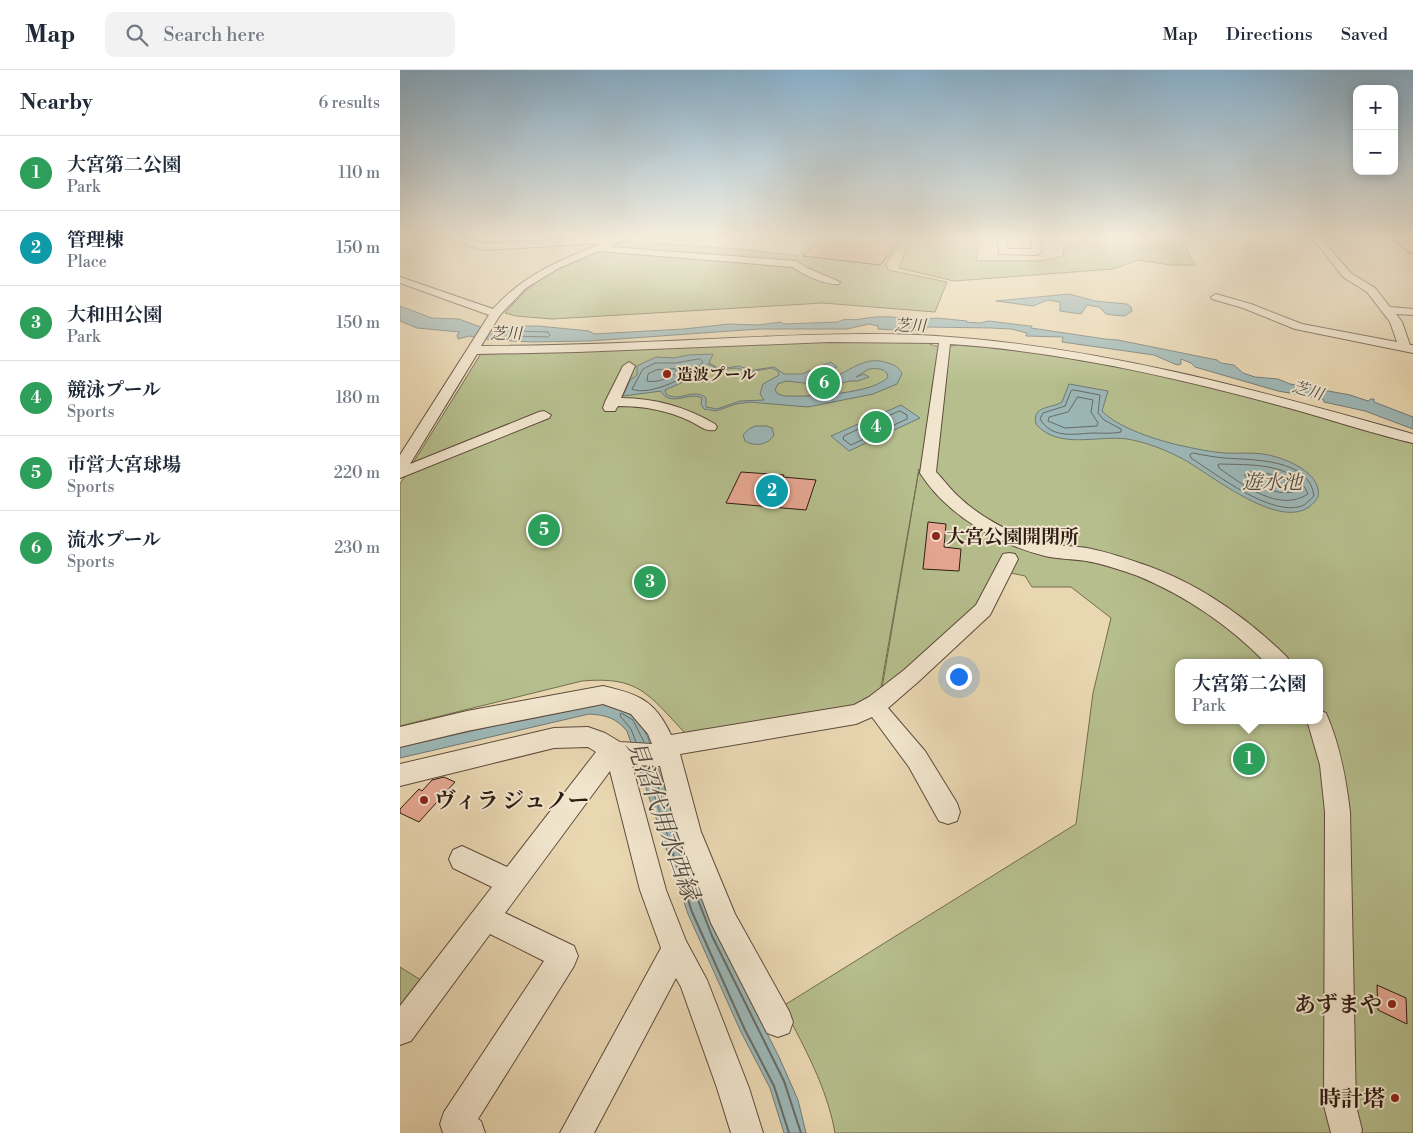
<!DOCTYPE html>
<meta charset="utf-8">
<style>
body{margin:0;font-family:"Libre Bodoni","Noto Serif JP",serif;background:#f2f2f3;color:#1f2937}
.controls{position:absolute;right:15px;top:15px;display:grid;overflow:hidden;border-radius:10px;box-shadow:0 2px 12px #0003}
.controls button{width:45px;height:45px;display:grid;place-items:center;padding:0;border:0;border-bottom:1px solid #e0e1e3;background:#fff;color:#1f2937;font:25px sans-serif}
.you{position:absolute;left:558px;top:606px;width:18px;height:18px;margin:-12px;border:4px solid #fff;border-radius:50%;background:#1a73e8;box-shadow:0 0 0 8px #1a73e833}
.badge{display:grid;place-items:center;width:32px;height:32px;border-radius:50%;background:#8f2418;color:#fff;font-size:16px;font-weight:700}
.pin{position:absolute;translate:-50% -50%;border:2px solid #fff;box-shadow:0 1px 5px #0006}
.popup{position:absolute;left:775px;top:589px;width:148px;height:65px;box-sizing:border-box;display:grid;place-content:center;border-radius:10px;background:#fff;filter:drop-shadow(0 1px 4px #0005);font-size:16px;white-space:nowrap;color:#747a83}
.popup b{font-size:19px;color:#1f2937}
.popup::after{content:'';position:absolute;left:50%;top:100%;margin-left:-10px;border:10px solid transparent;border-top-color:#fff}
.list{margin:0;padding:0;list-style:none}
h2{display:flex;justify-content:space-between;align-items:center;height:65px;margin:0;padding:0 20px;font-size:21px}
h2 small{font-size:16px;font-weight:400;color:#747a83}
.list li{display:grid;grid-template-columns:32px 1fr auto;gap:15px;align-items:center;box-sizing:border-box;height:75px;padding:0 20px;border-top:1px solid #e0e1e3}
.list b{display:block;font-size:19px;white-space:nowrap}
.list p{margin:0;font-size:16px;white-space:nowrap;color:#747a83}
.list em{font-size:16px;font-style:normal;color:#747a83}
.icon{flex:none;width:28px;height:28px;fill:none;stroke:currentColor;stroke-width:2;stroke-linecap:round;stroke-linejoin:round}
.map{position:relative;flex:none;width:1013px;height:1063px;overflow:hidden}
header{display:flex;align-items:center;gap:30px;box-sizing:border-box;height:70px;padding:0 25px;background:#fff;border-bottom:1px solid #e0e1e3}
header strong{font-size:24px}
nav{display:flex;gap:28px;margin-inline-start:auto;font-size:18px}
.search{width:350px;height:45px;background:#f2f2f3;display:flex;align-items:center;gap:12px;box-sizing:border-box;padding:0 18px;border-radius:10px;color:#747a83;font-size:19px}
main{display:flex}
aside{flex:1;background:#fff}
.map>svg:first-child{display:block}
.green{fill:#b6be8d;stroke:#726d50;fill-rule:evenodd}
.water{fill:#9cb7b7;stroke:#707975;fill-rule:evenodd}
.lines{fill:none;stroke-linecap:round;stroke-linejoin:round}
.shore-far1{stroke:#666a65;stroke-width:1}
.shore{stroke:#666a65;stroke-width:2}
.building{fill:#e7a893;stroke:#2f1c13}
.minor-casing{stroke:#5e4b3b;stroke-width:2}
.major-casing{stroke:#2f1c13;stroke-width:2}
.minor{fill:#f1e5cd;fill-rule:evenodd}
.major{fill:#e9d7b2;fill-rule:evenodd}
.poi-dot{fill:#8f2418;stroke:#f1e5cd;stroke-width:2}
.labels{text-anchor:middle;stroke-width:4;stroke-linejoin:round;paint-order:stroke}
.far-water-label{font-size:16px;font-style:italic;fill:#504a44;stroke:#f1e5cd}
.far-poi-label{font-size:16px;font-weight:bold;fill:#2f1c13;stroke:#f1e5cd;text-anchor:start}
.poi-label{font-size:19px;font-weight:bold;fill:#2f1c13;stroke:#f1e5cd;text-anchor:start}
.water-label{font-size:20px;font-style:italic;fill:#504a44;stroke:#f1e5cd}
.near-poi-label{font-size:22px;font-weight:bold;fill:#2f1c13;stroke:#f1e5cd;text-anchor:end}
.near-water-label{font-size:24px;font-style:italic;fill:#504a44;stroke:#f1e5cd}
</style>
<header>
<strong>Map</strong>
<div class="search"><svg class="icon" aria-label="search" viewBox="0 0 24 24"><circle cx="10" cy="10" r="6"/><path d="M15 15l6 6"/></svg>Search here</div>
<nav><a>Map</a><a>Directions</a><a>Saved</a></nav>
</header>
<main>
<aside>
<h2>Nearby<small>6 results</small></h2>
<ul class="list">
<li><span class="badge" style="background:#2e9e5b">1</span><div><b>大宮第二公園</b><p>Park</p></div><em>110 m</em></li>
<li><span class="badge" style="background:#0f9aa8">2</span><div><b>管理棟</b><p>Place</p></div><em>150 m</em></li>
<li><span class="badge" style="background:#2e9e5b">3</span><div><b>大和田公園</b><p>Park</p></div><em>150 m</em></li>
<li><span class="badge" style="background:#2e9e5b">4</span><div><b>競泳プール</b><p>Sports</p></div><em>180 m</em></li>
<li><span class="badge" style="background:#2e9e5b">5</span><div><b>市営大宮球場</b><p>Sports</p></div><em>220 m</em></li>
<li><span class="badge" style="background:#2e9e5b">6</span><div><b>流水プール</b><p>Sports</p></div><em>230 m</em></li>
</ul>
</aside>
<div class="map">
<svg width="1013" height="1063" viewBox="0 0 1013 1063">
<rect width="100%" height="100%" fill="#e9d7b2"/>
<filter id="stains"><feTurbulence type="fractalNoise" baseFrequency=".004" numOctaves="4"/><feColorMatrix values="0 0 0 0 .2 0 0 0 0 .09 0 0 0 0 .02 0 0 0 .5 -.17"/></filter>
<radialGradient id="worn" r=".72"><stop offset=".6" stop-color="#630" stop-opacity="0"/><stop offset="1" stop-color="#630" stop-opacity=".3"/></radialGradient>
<!-- green -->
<path class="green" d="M413,166h93l-20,27 2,7 59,12 -12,30 -112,-9 -271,16 -36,-3 -11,-3 20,-22 24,-18 42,-19 35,-13 125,9 47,6z
M544,166l36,1 -4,24h65l22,-5 1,-9 10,-11h106l15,29h-25l-32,-5 -25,9 -159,12 -55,-13 10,-25 27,1z
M434,269l92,3c10,7 26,5 37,1l106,12 70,13 274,72v693h-578c-8,-46 -31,-86 -52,-127l293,-182 17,-131 18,-75 -40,-31h-39l-7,-11 -14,-3 -34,36 -96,85 38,-225 -39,224 -22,14 -173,26c-37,-39 -46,-57 -103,-52l-182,45v-242l82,-132zM779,593h140v57h-140z
M0,897l24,15 -24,31z"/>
<!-- water -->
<path class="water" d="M669,224l26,7 32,3 4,3 1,4 -7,5 -13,-1 -6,-1 -7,-7 -12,-2 -6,9 -21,-3v-9l-12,-2 -15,6 -37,-5z
M0,236l32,12 27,1 38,14 14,-7h27l51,5 5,3 90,-5 45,-5 29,1 23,-3 2,2 55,-2c8,-5 15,-1 23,-3 15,-3 29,-3 46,0l1,2 29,-3 30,3 -1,1 14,1 9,-2 40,5h3l-1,2 74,11 13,1 99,20 4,3 13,2 9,8 12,4 23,2 12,5 60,11 18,6 3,-2h3v3l39,15v12l-48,-18 -41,-9 -1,-3 -45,-8 -83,-24 -4,-4 -10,-4v5l-4,1 -23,-10 -92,-13 1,-5 -37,-1 1,-3 -16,-4 -20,-1 -64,-1 -1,3c-15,1 -32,0 -48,-1v-3l-9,-2 -22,5h-88l-169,12 -57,1 -40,-2 -24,-4 -11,3 -1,-4 3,-3 -43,-4 -17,-7z
M313,284l-4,9 11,6 18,-3 15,4 21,-3 10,7h18l29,-12 6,5 -23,9c24,14 43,-27 77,-12 6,2 9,5 11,10l-5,10 -24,10 -65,13 -59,-5 -13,2 -20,7 -12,-2 -3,-5 1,-6c-13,-7 -32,10 -41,-7l-38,5 7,-16 7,-5v-9l19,-9 18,1 14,-3zM308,294l11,6 17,-2 15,4 20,-4 7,3 1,4 -16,9 -3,10 4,6 -24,1 -23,8 -11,-2v-9c-12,-11 -27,5 -40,-4l-1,-4 27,-12zM469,299c7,-1 18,-1 19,8 -14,17 -81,20 -103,19l-7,-2 -3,-4 3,-6 8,-3 44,5 20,-5h8l11,-4 -5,-3 -8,3z
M669,314l39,7 -6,20c16,17 57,30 81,35 13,3 28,6 41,7 13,1 26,-1 39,1 20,3 60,18 55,43 -27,46 -109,-25 -137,-39 -17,-9 -36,-16 -54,-19 -30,-4 -69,11 -91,-15 -4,-19 15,-15 26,-22z
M501,335l19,13 -71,33 -18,-15z
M355,356h12l5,2 2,7c-6,10 -19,12 -29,6l-2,-6 6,-6z
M198,633c30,3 37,7 50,35l61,181 70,138 19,43 8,33h-22l-14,-45 -29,-56 -53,-118 -61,-183c-11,-13 -21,-16 -38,-17l-189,44v-11z"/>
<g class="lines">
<!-- shore-far1 -->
<path class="shore-far1" d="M113,261l35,1 2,3 -2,2 -35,-1 -3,-3z
M300,289l3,3c-11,14 -54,35 -71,27l11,-20 12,-6h20z
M275,299l2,4c-9,5 -19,10 -30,8l1,-7 8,-4z
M674,320l26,5 -2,18 6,7 17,9v3c-9,2 -18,1 -28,1 -20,1 -41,6 -53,-14l3,-6 22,-7 6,-15z
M678,327l15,3 -2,12 7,11 -1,3 -32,2 -17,-7 1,-4 19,-5z
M500,341l7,4v4l-56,26 -8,-6 1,-3z
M793,383c10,2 21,4 31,5 27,2 86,0 90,38 -3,3 -8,8 -12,10 -31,11 -86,-32 -111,-48l-1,-3z
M820,394c28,1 76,-2 88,30 -29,19 -65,-9 -89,-26l-1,-3z
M846,402c18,0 39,2 50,19 -18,6 -36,-5 -51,-15z
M236,672l-5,-13 -11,-13 1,-3 12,7 11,22
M245,697l28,85
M252,697l27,85"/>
<!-- shore -->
<path class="shore" d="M272,781l20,61 53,118 29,56 15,47
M279,781l33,85 72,145 17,52"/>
</g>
<!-- building -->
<path class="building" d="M420,166h82l-22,29 -77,-9z
M341,402l43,3 -1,2 33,3 -10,30 -80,-7z
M528,452l18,2 -2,23 17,2 -2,22 -36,-2z
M44,707l11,5 -36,40 -19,-9v-4l19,-20 3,2 10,-11z
M977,915l29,13 1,26 -29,-14z"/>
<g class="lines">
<!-- minor casing -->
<g class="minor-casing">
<path id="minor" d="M47,166h13l25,8 119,-7 3,1 1,3 13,-5h11l-22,11 186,14 11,7 33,14 -1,2c-11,2 -38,-10 -46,-17l-194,-16 -40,17 -33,20 -26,27 -19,31c84,0 167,-4 251,-8 68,-3 136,-6 204,-2 162,10 321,54 477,98v9c-39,-9 -78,-22 -117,-33 -113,-31 -228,-58 -346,-66l-14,128c8,8 14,17 23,25 22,21 56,39 86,46 14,3 28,3 42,5 21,4 41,11 61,18 53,19 99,52 139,91l3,6h-24c-36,-37 -80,-67 -128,-87 -17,-6 -34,-12 -52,-15 -13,-2 -28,-2 -41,-5 -48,-12 -98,-41 -125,-83l19,-130 -110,-1 -252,10 -100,2 -67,110 129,-52 5,-1 7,4 -2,3 -149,60v-23l89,-140 -89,-32v-6l93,32c30,-34 69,-50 110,-66l-118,7 -19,-5z
M598,166h10l-1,13h25l-2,-13h9l3,16 -5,3 -38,-1z
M908,166h36l-4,3h-19l30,34 24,15 15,19 23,2v6l-17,-1 6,8 8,23h3v8l-118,-24 -52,-21 -31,-9 -1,-2 5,-3 35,10 51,20 95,18 -7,-20 -23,-30 -24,-15 -23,-30z
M997,166h16v6l-17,-2 -2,-2z
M229,292l6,4 -14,32c34,0 65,9 94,26l2,3 -2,3c-10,2 -16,-5 -25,-9 -23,-11 -47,-15 -72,-15l-3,5h-10l-2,-3 2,-6 18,-36z
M609,483l6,1 3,5 -28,56 -72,67 -30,26 37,43 32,52 3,9 -3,9 -9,3 -9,-3 -30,-54 -37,-50 -16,7 -176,30 21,78 34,82 54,97 4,11 -4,11 -11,4 -11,-4 -56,-110 -34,-91 -17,-66 -28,-1 34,125 20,51 21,39 42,108 14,45h-32l-14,-45 -36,-101 -5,-9 -82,155h-34l101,-185 -21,-58 -30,-119 -105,142 69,33 4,10 -4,10 -96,153 3,2 4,12h-42l-3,-9 4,-12 100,-151 -54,-27 -79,107 -11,4v-39l92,-119 -39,-19 -4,-9 4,-9 9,-4 45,21 89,-115 -8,-5 -34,1 -154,38v-22l154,-36 34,-1 17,6 15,9 32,2 -4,-10 -17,-20 -28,-10 -136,27 -67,16v-20l67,-16 136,-25c35,8 52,14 68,49l183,-30 15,-8 35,-27 72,-65 27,-51z
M919,640l7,3c14,32 20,65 24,99l6,294 6,24 -1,3h-30l-7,-27 1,-294 -5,-47 -13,-45h12z"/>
</g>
<!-- major casing -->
<g class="major-casing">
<path id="major" d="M990,166h13l10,7v10l-4,-1z"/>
</g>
<!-- minor -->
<use href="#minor" class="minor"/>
<!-- major -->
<use href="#major" class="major"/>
</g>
<!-- sky -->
<linearGradient id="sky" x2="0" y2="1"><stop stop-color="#89b5d4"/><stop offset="0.53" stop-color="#f5eddc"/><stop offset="1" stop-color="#f5eddc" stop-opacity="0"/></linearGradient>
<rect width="1013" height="315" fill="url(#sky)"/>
<!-- markers -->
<g class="poi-dot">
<circle cx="267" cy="304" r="5"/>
<circle cx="536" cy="466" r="5"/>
<circle cx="24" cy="730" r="5"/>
<circle cx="992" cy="934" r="5"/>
<circle cx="995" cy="1028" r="5"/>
</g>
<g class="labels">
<!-- far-water labels -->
<g class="far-water-label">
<text transform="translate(510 255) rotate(1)" y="6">芝川</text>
<text x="106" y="269">芝川</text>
<text transform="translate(908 320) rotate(16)" y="6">芝川</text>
</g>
<!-- far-poi labels -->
<g class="far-poi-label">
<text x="277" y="310">造波プール</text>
</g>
<!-- poi labels -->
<g class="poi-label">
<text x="546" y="473">大宮公園開閉所</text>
</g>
<!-- water labels -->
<g class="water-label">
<text x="872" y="419">遊水池</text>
</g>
<!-- near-poi labels -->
<g class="near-poi-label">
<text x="34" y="738" text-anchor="start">ヴィラ ジュノー</text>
<text x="982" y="942">あずまや</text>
<text x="985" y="1036">時計塔</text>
</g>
<!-- near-water labels -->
<g class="near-water-label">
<text transform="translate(263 750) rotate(70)" y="8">見沼代用水西縁</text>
</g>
</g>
<rect width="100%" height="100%" filter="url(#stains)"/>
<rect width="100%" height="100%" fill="url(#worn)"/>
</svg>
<div class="controls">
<button>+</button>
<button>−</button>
</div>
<div class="you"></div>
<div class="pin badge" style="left:849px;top:689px;background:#2e9e5b">1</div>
<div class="popup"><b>大宮第二公園</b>Park</div>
<div class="pin badge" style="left:372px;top:421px;background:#0f9aa8">2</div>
<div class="pin badge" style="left:250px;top:512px;background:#2e9e5b">3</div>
<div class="pin badge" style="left:476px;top:357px;background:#2e9e5b">4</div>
<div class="pin badge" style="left:144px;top:460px;background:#2e9e5b">5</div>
<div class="pin badge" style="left:424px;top:313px;background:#2e9e5b">6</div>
</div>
</main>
